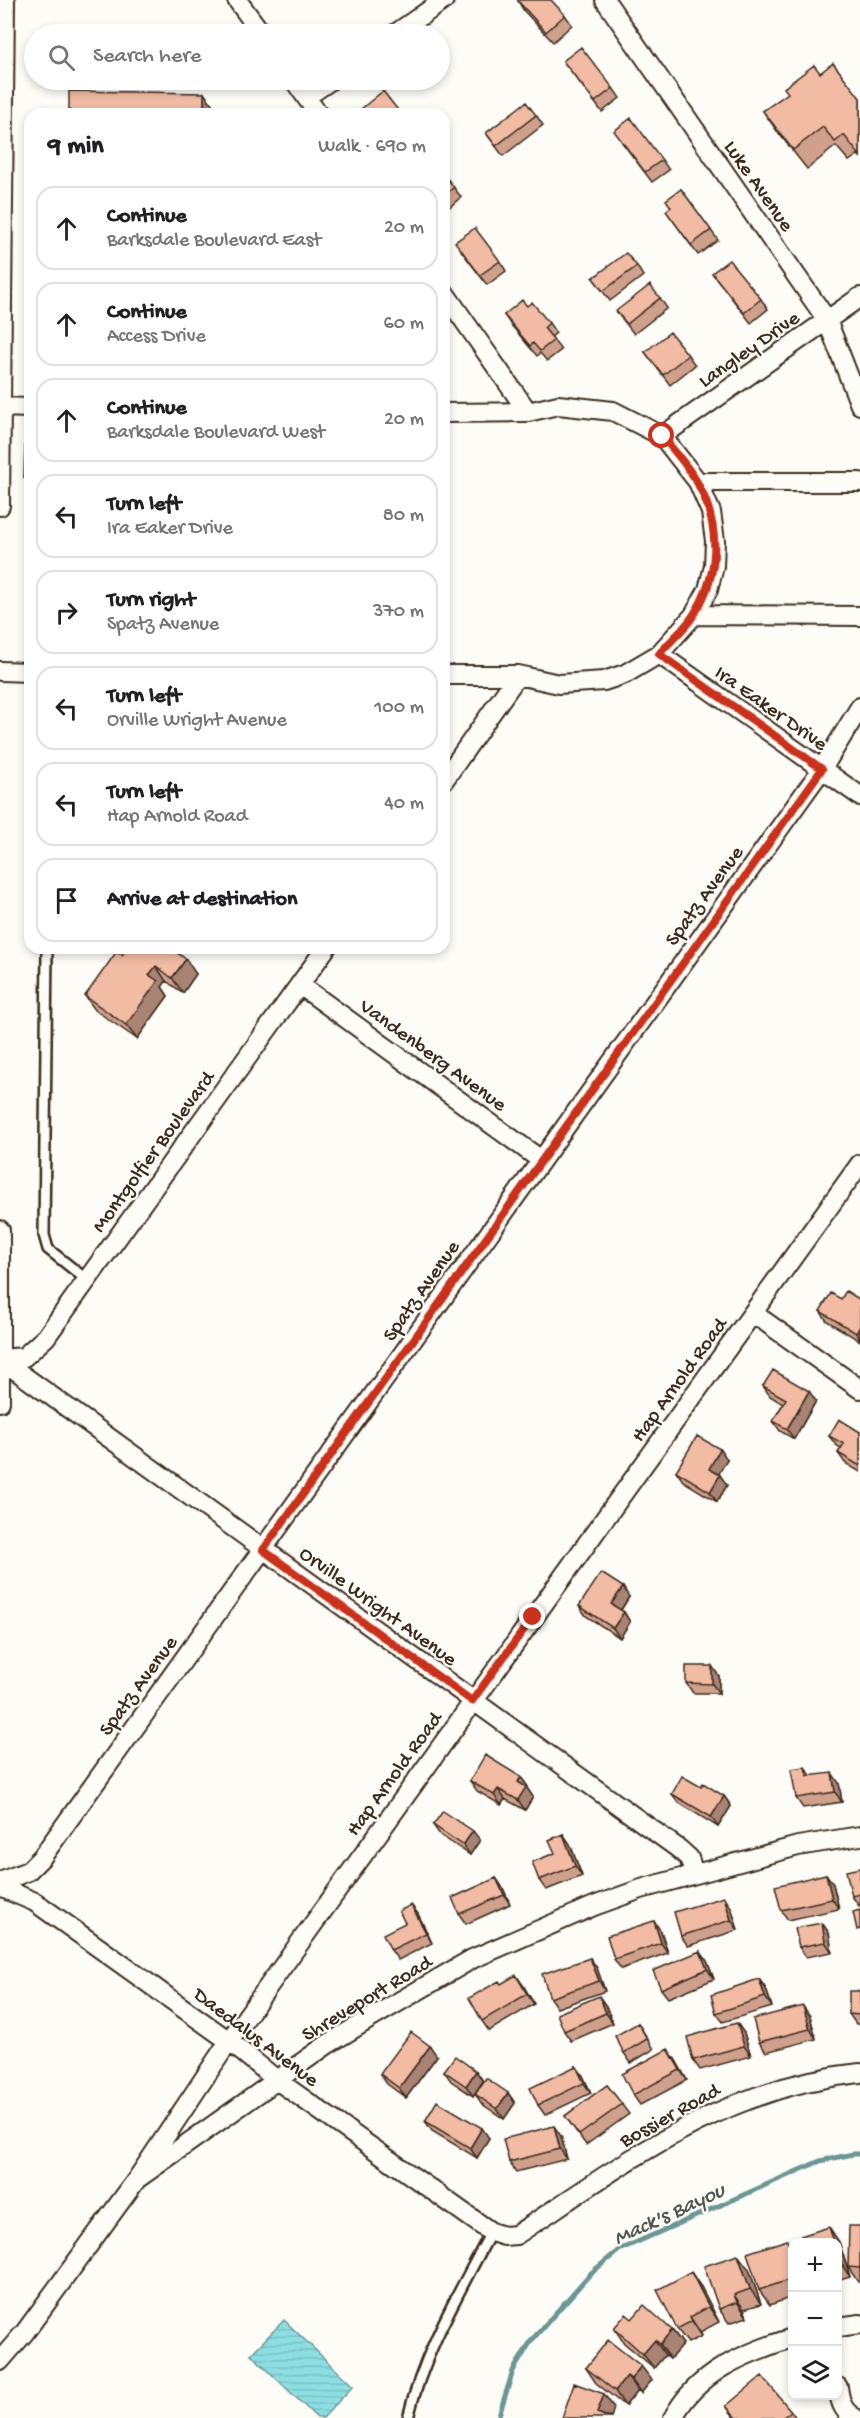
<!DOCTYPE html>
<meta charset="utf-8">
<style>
body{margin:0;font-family:"Gochi Hand",sans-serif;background:#f2f2f2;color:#202124}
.controls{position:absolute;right:18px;bottom:18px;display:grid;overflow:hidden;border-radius:12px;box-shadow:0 3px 9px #0003}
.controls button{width:54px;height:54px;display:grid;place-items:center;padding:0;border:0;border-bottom:2px solid #e0e0e0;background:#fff;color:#202124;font:30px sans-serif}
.stop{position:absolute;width:18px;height:18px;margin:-14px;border:4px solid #c8321e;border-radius:50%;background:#fff}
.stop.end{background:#c8321e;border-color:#fff;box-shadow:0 2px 6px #0008}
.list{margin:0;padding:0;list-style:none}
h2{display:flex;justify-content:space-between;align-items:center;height:78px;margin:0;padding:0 24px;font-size:26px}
h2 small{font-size:20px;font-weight:400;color:#757577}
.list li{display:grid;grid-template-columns:39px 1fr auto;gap:18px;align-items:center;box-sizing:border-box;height:84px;margin:0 12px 12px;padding:0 12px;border:2px solid #e0e0e0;border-radius:18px}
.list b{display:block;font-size:22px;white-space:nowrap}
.list p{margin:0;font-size:20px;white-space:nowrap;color:#757577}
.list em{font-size:20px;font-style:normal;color:#757577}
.icon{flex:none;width:33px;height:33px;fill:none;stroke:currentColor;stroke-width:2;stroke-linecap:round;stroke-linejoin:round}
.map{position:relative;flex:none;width:860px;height:2418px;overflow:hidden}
.search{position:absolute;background:#fff;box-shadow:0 3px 9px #0003;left:24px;top:24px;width:426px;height:66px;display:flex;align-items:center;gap:15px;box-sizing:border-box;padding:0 21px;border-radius:33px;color:#757577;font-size:22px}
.panel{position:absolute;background:#fff;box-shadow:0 3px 9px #0003;left:24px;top:108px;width:426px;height:846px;border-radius:18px}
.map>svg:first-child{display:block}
.water{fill:url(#water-rules);stroke:#6c9694;stroke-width:1.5}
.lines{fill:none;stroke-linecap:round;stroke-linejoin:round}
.stream{stroke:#6c9694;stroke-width:5}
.lane-casing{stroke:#3b2a1e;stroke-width:14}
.street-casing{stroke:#3b2a1e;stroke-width:22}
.lane{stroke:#fdfcf7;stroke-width:9}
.street{stroke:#fdfcf7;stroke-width:18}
.wall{fill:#cfa18d;stroke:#3b2a1e;stroke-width:1.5}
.shaded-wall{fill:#a98373;stroke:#3b2a1e;stroke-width:1.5}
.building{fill:#f1bba4;stroke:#3b2a1e;stroke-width:1.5}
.route{stroke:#c8321e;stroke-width:8}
.labels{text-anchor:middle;stroke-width:4.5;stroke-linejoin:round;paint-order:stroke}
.street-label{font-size:21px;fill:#3b2a1e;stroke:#fdfcf7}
.water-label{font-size:22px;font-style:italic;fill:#4f574f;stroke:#fdfcf7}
</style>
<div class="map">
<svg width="860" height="2418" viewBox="0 0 860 2418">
<defs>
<pattern id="water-rules" width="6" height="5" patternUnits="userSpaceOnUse" patternTransform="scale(1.5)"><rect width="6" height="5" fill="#8cdee2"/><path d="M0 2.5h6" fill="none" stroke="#7abfc1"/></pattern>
</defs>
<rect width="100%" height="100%" fill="#fdfcf7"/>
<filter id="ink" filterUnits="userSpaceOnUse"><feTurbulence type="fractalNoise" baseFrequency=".0167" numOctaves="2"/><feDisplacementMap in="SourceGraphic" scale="12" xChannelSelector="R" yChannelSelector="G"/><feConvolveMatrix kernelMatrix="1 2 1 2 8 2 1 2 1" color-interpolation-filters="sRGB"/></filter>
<g filter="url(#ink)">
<!-- water -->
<path class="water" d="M284,2320l69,66 -30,32h-6l-66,-64z"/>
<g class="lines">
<!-- stream -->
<path class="stream" d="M498,2418l15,-47 18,-30 59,-67 29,-24 201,-89 33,-7h7"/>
<!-- lane casing -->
<g class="lane-casing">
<path id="lane" d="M47,948l-3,287 4,14 39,31
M408,2418c16,-67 51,-125 83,-186"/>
</g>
<!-- street casing -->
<g class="street-casing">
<path id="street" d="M237,0l25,34
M605,0l222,320 33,85
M395,34l49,-34
M294,80l24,34
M306,97l25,-17
M444,292l84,120
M0,407l30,1
M444,413l84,-1 30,-7 55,6 49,25 36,46 13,30 4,29 -1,25 -6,24 -14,25 -35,39 -34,20 -21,7 -45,3 -41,-9h-74
M662,436l198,-139
M698,482h162
M0,506l5,-506
M694,615l166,1
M659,654l201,142
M0,671l30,1
M444,780l74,-105
M300,985l241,175
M0,1230v172
M753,1313l107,76
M0,1359l679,490 10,9 5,15
M1,1359l23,-2 22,-20 280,-389
M0,1882l28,-11 14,-14 780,-1088 38,-62
M0,1887l35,15 194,139 49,40 213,151 13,4 12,-1c109,-72 209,-149 344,-162
M137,2179l92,-138 631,-877
M838,2327l22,-3
M0,2361l25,-29 112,-153 191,-135 43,-26 101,-59 122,-53 47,-17 157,-43 62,-10
M838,2387c2,14 4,24 17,31
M673,2418c24,-46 72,-65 119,-80"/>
</g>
<!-- lane -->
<use href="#lane" class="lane"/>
<!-- street -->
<use href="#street" class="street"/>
</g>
<!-- wall -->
<path class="wall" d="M518,1l47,14 7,10 -19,17 -29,-31z
M563,61l50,27 7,10 -18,14z
M820,73l40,25v59l-2,-2 -9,6 -13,-15 -29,23 -30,-38 -14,-20z
M536,115l7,10 -40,31 -17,-23z
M621,141l41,19 7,10 -17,12z
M444,175l17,22 -17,15z
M681,189l37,51 -20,15 -32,-44 5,-4z
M462,252l38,9 6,10 -19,14z
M637,266l6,10 -33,25 -17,-23z
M712,273l49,26 7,10 -17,14z
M660,298l7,10 -33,26 -18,-23z
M527,306l22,17 7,10 -5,4 10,13 -14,11 -7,-8 -3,3 -26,-31 -7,-10z
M645,352l43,3 7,10 -25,20z
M30,444v42l-6,-9z
M120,948h64l-5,6 17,20 -13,19 -17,-12 -4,6 6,9 -31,43 -42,-29 -10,-14 37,-41 3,-3z
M860,1298v43l-33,-20 -7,-10 21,-12h18z
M763,1386l53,15 -22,38 -14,-8 -7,-10 10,-17 -13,-8z
M860,1432v40l-15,-9 -7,-10 3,-5 -5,-3 -7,-9z
M727,1459l-9,15 9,11 -10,17 -34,-21 -7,-10z
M629,1597l-8,13 3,2 6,10 -10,16 -34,-22 -7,-10z
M719,1676v17h-26l-7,-10z
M812,1776l27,7 3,19 -39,6 -7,-10z
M521,1777l7,10 -1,1 6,9 -8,13 -20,-11 -4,6 -24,-14 -7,-10z
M672,1794l52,2 7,10 -13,21 -39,-24z
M433,1825l47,15 -10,15 -30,-20z
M563,1834l7,10 12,32 -36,14 -7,-10 16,-27z
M860,1868v38h-1l-7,-10z
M826,1874l7,10 6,25 -51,11 -7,-10z
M496,1878l7,10 7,16 -44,20 -7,-10z
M411,1905l7,9 14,29 -34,17 -7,-10 14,-27z
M731,1907l7,23 -50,16 -7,-10z
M822,1923l7,10 3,19 -26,5 -7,-10z
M661,1931l7,22 -47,16 -7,-10z
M700,1951l7,10 7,18 -46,19 -7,-9z
M590,1958l7,10 8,23 -48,17 -7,-10z
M516,1975l18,29 -45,27 -7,-10z
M759,1979l7,10 6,18 -49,15 -7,-9z
M860,1991v33h-4l-7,-10z
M606,2006l7,17 -42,18 -7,-10z
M810,2016l6,23 -50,13 -7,-10z
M638,2023l16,26 -23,14 -7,-10z
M744,2033l7,23 -51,14 -7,-10z
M437,2056l-31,42 -19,-14 -7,-10z
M675,2059l12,21 -47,25 -7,-10z
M576,2066l7,10 8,17 -46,22 -7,-10z
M444,2071h32l7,10 -10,15 -22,-15z
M607,2085l22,29 -43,31 -21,-29z
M508,2093l7,10 -11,16 -22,-15 -7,-10z
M425,2121l64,17 -12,20 -45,-27z
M561,2136l6,23 -51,13 -7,-10z
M860,2226v56h-2l-10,-15z
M829,2227l10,15 11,35 -13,4v-39z
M792,2248v49l-22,8 -11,-15z
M749,2269l12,35 -17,5 3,8 -18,6 -10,-14z
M701,2287l18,35 -19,10 2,4 -14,7 -11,-14z
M632,2319l40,11 11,14 -13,15 -5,-4 -11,13 -30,-25 -10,-15z
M586,2368l66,12 -11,13 -3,-3 -13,16 -29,-23z
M726,2406l65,5 5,7h-61z"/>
<!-- shaded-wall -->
<path class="shaded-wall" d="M204,93l14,19v2h-14z
M168,948h16l-8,11z
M186,959l10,15 -13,19 -11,-15z
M156,966l10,15 -4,6 6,9 -31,43 -11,-14 23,-50z
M860,1326v13l-4,-6z
M809,1391l7,10 -22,38 -7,-10z
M720,1449l7,10 -11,20 -7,-10z
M720,1475l7,10 -10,17 -7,-10z
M623,1587l6,10 -11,17 -7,-10z
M624,1612l6,10 -10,16 -7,-10z
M712,1666l7,10v17l-7,-9z
M805,1767l7,10 -5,-1z
M832,1773l7,10 3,19 -7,-10z
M521,1777l7,10 -1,1 6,9 -8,13 -7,-10v-18z
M498,1789l7,10 -4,6 -7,-10z
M724,1796l7,10 -13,21 -7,-10z
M473,1831l7,9 -10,15 -7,-10z
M563,1834l7,10 12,32 -7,-10z
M826,1874l7,10 6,25 -7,-10z
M496,1878l7,10 7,16 -6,-9z
M724,1897l7,10 7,23 -7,-10z
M411,1905l7,9 14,29 -6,-10z
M654,1921l7,10 7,22 -7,-10z
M822,1923l7,10 3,19 -7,-10z
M700,1951l7,10 7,18 -7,-10z
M590,1958l7,10 8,23 -6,-10z
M516,1975l7,10 11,19 -7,-10z
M759,1979l7,10 6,18 -7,-10z
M599,1996l7,10 7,17 -7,-10z
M803,2006l7,10 6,23 -6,-10z
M737,2023l7,10 7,23 -7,-10z
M430,2046l7,10 -31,42 -7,-10z
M668,2049l7,10 12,21 -7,-10z
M576,2066l7,10 8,17 -7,-10z
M476,2071l7,10 -10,15 -7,-10z
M508,2093l7,10 -11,16 -7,-10z
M554,2126l7,10 6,23 -7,-10z
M482,2128l7,10 -12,20 -7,-10z
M829,2227l10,15 11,35 -10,-15 -3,-7v-13h-3z
M787,2240l5,8v8z
M738,2255l11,14 12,35 -11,-15z
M691,2272l10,15 18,35 -10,-15z
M734,2295l10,14 3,8 -10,-15z
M690,2317l10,15 2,4 -10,-15z
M672,2330l11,14 -13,15 -10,-15z
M655,2340l10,15 -11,13 -11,-14z
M641,2366l11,14 -11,13 -10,-14z
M627,2376l11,14 -13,16 -10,-15z
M604,2394l10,14 -3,10 -14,-5z"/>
<!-- building -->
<path class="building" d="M519,0h32l14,15 -19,17 -28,-31z
M581,47l32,41 -18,14 -32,-41z
M833,63l27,35v58l-16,-21 -9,7 -12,-15 -30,23 -30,-39 25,-18 -4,-5 30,-23 6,8z
M69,91l135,2v21h-135z
M383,91l18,23h-34l-5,-6z
M526,102l10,13 -40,31 -10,-13z
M631,118l31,42 -17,12 -31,-41z
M444,175l10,12 -10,9z
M681,189l30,41 -20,15 -25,-34 5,-4 -5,-7z
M475,228l25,33 -20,14 -25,-33z
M626,253l11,13 -34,25 -10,-13z
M729,260l32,39 -17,14 -32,-40z
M650,285l10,13 -33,26 -11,-13z
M522,300l5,6 5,-4 17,21 -5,5 10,12 -14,11 -7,-8 -3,3 -26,-31z
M670,332l18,23 -25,20 -18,-23z
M25,444h5v34l-6,-1z
M127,948h43l16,11 -14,19 -16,-12 -7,9 9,6 -32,44 -41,-29 32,-45 5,4z
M846,1291l13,8 1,-1v28l-4,7 -36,-22 11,-18 10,6z
M773,1370l36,21 -22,38 -14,-8 13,-22 -23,-13z
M839,1419l21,13v34l-22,-13 6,-9 -15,-8z
M697,1436l23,13 -11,20 11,6 -10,17 -34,-21z
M601,1573l22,14 -12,17 13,8 -11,16 -34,-22z
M686,1666h26v18l-26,-1z
M485,1755l36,22 -3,5 8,5 -8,13 -20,-11 -4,6 -24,-14z
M805,1767l2,9 25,-3 3,19 -39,6 -5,-29z
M682,1776l19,11 2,-4 21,13 -13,21 -39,-23z
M443,1811l30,20 -10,14 -30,-20z
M563,1834l12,32 -36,14 -7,-18 23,-9 -6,-13z
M860,1868v26l-8,2 -6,-25z
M826,1874l6,25 -51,11 -6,-24z
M496,1878l8,17 -45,19 -7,-16z
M724,1897l7,23 -50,16 -7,-24z
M411,1905l15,28 -35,17 -8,-16 22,-11 -6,-12z
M860,1910v19l-3,1 -4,-18z
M654,1921l7,22 -47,16 -7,-23z
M822,1923l3,19 -26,5 -4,-19z
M700,1951l7,18 -46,20 -8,-18z
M590,1958l9,23 -49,17 -8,-24z
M516,1975l11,19 -45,27 -13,-23 30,-17 2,3z
M759,1979l6,18 -49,16 -5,-18z
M849,1991h11v24l-11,-1z
M599,1996l7,17 -42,18 -7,-17z
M803,2006l7,23 -51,13 -6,-23z
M638,2023l9,16 -23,14 -9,-17z
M737,2023l7,23 -51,14 -6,-23z
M411,2032l19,14 -31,42 -19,-14z
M668,2049l12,21 -47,25 -11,-21z
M455,2056l21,15 -10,15 -22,-15z
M576,2066l8,17 -46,22 -8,-17z
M486,2078l22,15 -11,16 -22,-15z
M607,2085l15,19 -43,31 -14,-19z
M437,2101l45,27 -12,20 -45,-27z
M554,2126l6,23 -51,13 -6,-23z
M849,2226h11v42l-12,-1z
M829,2227l5,15h-39l-1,-4z
M787,2240l5,16v23l-33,11 -12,-37z
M738,2255l12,34 -16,6 3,7 -18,7 -15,-43z
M691,2272l18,35 -19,10 2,4 -15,8 -20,-39z
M644,2305l28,25 -12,14 -5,-4 -12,14 -29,-26 12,-14 6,5z
M608,2340l33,26 -10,13 -4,-3 -12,15 -29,-23z
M762,2376l29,35 -9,7h-45l-11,-12z
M574,2383l30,11 -7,19 14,5h-49z"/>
</g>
<g class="lines" filter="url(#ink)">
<!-- route -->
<path class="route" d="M533,1617l-61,84 -209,-151 559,-781 -163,-115c11,-13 25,-24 34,-38 27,-41 28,-89 5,-132 -9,-17 -24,-33 -36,-48"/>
</g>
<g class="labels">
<!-- street labels -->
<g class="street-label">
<text transform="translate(760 185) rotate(55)" y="7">Luke Avenue</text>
<text transform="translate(748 348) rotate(-35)" y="7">Langley Drive</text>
<text transform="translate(772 707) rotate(35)" y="7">Ira Eaker Drive</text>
<text transform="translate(703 895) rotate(-54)" y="7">Spatz Avenue</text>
<text transform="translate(434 1054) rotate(36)" y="7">Vandenberg Avenue</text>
<text transform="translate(152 1151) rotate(-54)" y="7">Montgolfier Boulevard</text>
<text transform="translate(420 1290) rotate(-55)" y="7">Spatz Avenue</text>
<text transform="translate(678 1379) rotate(-54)" y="7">Hap Arnold Road</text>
<text transform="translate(379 1605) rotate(36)" y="7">Orville Wright Avenue</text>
<text transform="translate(137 1685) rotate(-54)" y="7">Spatz Avenue</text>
<text transform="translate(393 1773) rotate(-54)" y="7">Hap Arnold Road</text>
<text transform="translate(366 1997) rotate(-31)" y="7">Shreveport Road</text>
<text transform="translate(257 2036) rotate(37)" y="7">Daedalus Avenue</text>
<text transform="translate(669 2114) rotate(-29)" y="7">Bossier Road</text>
</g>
<!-- water labels -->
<g class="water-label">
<text transform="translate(668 2212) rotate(-25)" y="8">Mack's Bayou</text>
</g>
</g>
</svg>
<div class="controls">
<button>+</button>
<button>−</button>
<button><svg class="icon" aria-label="layers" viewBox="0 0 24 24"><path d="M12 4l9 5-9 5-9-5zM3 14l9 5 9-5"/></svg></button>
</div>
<div class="stop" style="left:662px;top:436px"></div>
<div class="stop end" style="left:533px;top:1617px"></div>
<div class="search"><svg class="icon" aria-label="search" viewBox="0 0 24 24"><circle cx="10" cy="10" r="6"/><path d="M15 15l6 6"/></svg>Search here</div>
<section class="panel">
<h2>9 min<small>Walk · 690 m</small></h2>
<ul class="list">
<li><svg class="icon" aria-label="ahead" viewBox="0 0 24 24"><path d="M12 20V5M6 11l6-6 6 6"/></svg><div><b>Continue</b><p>Barksdale Boulevard East</p></div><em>20 m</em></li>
<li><svg class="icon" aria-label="ahead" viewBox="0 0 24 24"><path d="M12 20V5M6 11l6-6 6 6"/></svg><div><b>Continue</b><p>Access Drive</p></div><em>60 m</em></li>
<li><svg class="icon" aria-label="ahead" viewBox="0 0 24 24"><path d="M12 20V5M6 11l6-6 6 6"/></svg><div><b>Continue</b><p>Barksdale Boulevard West</p></div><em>20 m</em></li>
<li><svg class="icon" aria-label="left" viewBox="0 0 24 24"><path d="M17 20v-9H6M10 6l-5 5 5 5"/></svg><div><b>Turn left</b><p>Ira Eaker Drive</p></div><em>80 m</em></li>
<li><svg class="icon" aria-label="right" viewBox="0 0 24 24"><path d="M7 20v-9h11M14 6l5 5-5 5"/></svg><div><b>Turn right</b><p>Spatz Avenue</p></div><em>370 m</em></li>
<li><svg class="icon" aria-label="left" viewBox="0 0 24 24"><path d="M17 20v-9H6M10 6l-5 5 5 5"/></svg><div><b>Turn left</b><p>Orville Wright Avenue</p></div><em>100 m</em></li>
<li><svg class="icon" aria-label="left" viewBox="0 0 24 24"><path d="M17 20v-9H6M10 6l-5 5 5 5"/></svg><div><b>Turn left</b><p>Hap Arnold Road</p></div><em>40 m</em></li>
<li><svg class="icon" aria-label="arrive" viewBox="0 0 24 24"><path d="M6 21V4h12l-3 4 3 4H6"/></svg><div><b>Arrive at destination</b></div></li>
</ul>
</section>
</div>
